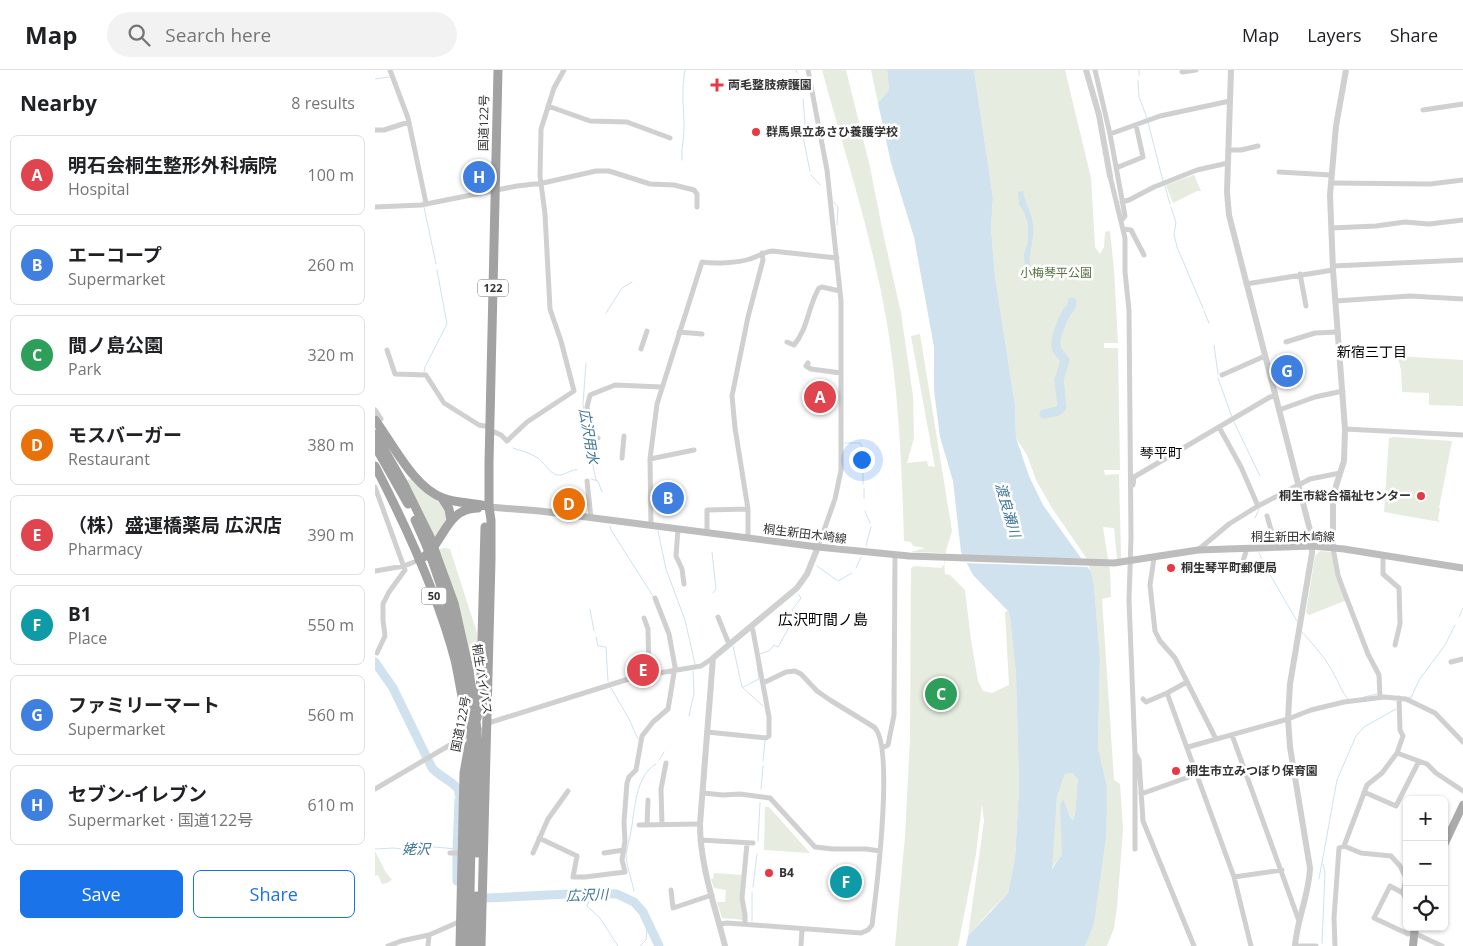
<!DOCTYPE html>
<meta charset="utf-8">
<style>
body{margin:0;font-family:"Open Sans","Noto Sans JP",sans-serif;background:#f2f2f2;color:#202124}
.controls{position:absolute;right:15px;bottom:15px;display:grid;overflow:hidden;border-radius:8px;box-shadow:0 1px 4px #0004}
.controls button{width:45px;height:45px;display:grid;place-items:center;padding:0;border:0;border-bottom:1px solid #e0e0e0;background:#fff;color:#202124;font:25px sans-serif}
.you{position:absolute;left:486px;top:389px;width:18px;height:18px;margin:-12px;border:4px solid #fff;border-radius:50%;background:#1a73e8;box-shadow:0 0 0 8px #1a73e833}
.badge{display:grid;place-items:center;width:32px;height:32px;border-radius:50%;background:#1a73e8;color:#fff;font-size:16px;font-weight:700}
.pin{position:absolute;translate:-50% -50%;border:2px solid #fff;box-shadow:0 1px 5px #0006}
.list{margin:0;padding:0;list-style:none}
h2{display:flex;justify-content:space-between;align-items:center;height:65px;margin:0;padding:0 20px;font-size:21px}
h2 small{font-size:16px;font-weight:400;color:#757577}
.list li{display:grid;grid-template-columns:32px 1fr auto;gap:15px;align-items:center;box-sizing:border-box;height:80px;margin:0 10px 10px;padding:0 10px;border:1px solid #e0e0e0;border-radius:8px}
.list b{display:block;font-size:19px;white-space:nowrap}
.list p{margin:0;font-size:16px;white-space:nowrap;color:#757577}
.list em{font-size:16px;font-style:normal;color:#757577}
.actions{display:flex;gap:10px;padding:15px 20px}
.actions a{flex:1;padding:11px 0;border:1px solid #1a73e8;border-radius:8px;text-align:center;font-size:18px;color:#1a73e8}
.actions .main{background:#1a73e8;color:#fff}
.icon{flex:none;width:28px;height:28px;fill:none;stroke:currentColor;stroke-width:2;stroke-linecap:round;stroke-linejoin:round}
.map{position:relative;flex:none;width:1088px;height:876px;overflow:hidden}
header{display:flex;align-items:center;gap:30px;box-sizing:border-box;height:70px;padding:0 25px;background:#fff;border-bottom:1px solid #e0e0e0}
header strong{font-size:24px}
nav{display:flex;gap:28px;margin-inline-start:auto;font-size:18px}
.search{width:350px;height:45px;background:#f2f2f2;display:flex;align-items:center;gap:12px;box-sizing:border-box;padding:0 18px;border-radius:28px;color:#757577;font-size:19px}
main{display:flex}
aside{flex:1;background:#fff}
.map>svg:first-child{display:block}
.green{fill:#e6ecdf}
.water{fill:#cfe2ee;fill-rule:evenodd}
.pier{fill:#fff}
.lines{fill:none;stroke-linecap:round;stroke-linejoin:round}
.stream{stroke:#cfe2ee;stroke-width:1}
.river{stroke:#cfe2ee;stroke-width:9}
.minor{stroke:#d0d0d0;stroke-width:5}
.tertiary{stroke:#d0d0d0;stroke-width:6}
.secondary{stroke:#bdbdbd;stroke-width:7}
.primary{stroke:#ababab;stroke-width:8}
.trunk{stroke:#a2a2a2;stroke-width:9}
.trunk-bridge{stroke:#a2a2a2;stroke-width:9}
.poi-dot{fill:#e63946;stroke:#fff;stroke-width:2}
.labels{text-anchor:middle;stroke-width:5;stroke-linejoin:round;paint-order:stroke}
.shield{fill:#fff;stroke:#707070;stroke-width:1}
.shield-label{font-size:11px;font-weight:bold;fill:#333}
.poi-label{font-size:12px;font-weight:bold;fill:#333;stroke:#fff;text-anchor:start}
.street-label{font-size:12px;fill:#333;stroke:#fff}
.park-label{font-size:12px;fill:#56703f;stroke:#fff}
.neighbourhood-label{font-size:14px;fill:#000;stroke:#fff}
.water-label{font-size:14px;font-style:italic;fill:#3f7597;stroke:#fff}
.quarter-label{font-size:15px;fill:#000;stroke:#fff}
</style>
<header>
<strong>Map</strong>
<div class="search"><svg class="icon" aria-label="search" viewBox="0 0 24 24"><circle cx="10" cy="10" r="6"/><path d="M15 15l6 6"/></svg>Search here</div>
<nav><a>Map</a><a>Layers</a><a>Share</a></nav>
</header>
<main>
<aside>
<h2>Nearby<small>8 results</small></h2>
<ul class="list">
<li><span class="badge" style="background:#e0444e">A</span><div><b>明石会桐生整形外科病院</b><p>Hospital</p></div><em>100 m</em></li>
<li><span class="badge" style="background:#3f7fe0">B</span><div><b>エーコープ</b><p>Supermarket</p></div><em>260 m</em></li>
<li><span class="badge" style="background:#2e9e5b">C</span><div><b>間ノ島公園</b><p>Park</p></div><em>320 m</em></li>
<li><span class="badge" style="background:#e8710a">D</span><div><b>モスバーガー</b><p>Restaurant</p></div><em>380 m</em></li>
<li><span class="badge" style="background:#e0444e">E</span><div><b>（株）盛運橋薬局 広沢店</b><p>Pharmacy</p></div><em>390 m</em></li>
<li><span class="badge" style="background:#0f9aa8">F</span><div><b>B1</b><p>Place</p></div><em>550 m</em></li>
<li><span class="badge" style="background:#3f7fe0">G</span><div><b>ファミリーマート</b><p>Supermarket</p></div><em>560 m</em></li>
<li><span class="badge" style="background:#3f7fe0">H</span><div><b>セブン-イレブン</b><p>Supermarket · 国道122号</p></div><em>610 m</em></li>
</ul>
<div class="actions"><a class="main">Save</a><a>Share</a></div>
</aside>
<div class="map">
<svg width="1088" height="876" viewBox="0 0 1088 876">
<rect width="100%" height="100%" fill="#fff"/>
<!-- green -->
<path class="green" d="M447,0h24l24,97 12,61 19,85 12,83 1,42 -7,25 20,-2 1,5 7,1 -24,-131 9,-2 32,197c-5,18 -9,23 -7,43l5,1 15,15 6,50 7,41 5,10 9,2 17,-8 -4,-73 3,-1 2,7 6,57 3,112 -4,71 -7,35 -18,18 -22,25 16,-115 -2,-17 -6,50 -18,92h-63l10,-110 5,-97 1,-171 3,-2 27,2 3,-3v-12l-33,-1 14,-4 -12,-2 -2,-4 -7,-1c-2,-73 -5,-146 -17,-218 -15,-86 -42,-169 -65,-253z
M496,0h16l2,20 -11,13z
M599,0h91l26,108 4,69 5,7 4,-7 1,-15 5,-1 4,39 4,73h-14v5h14l2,122h-16l1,5 14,-1 2,82v3h-4l-3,-31 -11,-1 7,45 1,25 -9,2 12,181 6,4 3,46 -6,77 -3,21 -7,18h-22l3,-9 19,-151 -9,-38 2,-89 -6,-73 -7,-27 -35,-51 -16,-28 -9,-25 -11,-17 -1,-33 -20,-129 -4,-48 2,-30z
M819,105l7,16h-4l-24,12 -7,-18z
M1022,286l66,4v46l-34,-1v-12l-27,-1 -1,-23z
M1019,367l58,4 -13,67 1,1 -2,10 2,3 -56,-10 5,-74z
M38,408l33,30 1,11 -12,20 -28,-59z
M70,478l5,1 27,84v31l-5,4 -33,-119z
M945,481l11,1 2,1 14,47 -38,15 -3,-2 9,-57z
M697,703l6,5c-2,10 -1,36 -5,42l-3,-3 -8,-17v54l-11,15 6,-72 8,-23z
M390,737h4l41,46 -46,-3z
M0,781l10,20 7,9 -5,3 -5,1 -4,-9 -3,1z
M339,803l28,2 -2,26 3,11v8l-21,-2 -5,-16h8l1,-12 -12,-2 -3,-9h2z"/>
<!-- water -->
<path class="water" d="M512,0h87l19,128 -2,30 4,48 20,129 1,33 13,38 14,29 48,67 3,14 6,73 -2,89 9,38 -1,51 -12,86 -9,23h-119l2,-10 40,-43 7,-35 4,-71 -3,-112 -6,-57 -2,-7 -35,-36 -12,-23 -8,-71 -13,-44 -6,-47v-43l-20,-110 -23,-74 -13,-60 11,-13zM697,703l6,6c-2,9 -1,35 -5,41l-3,-3 -7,-18 -3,6 2,49 -10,15 5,-72 8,-23z
M648,121c2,12 9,22 10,34 2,14 -5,27 -3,40l-5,1 -1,-12 4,-13v-17l-4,-12 -5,-8 -1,-12z"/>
<!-- pier -->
<path class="pier" d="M585,485l124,4 6,8 -127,-4z"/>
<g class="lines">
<!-- stream -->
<path class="stream" d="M421,0l1,3
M764,6v-6
M0,9l14,-2
M763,11l1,16 8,21
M428,29l2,24 -2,14 7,34
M773,52l15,59
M307,90c-1,-11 2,-21 2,-32 0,-20 -3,-38 1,-58
M436,105l9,10
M790,116l5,18
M459,132l4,5 -1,18
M49,137l12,57
M796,137l5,16 -2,11 3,13 26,61
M829,241l5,12
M231,243l16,-25 10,-6
M839,275l4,29
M211,293l-3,41 5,37 8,39
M49,302l1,-5 22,-43 -10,-54
M843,308l14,39
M859,352l26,54
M470,373h15l2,4
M138,378c8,3 17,5 23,9 8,4 13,17 22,18 7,1 12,-6 19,-5
M488,400v14
M216,409l7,2 4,11
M489,418v10
M490,441l5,12
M880,448l4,-9
M235,456l1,4 42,66
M283,461l8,38 19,51 10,44
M491,476l5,-19
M337,482l4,37 -3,4
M884,483l6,13 32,55
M442,496l21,15 14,-8
M481,498l5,-11
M215,539l4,22
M1084,547l4,-9
M927,562c10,11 20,22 28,35 5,7 13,28 18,32
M221,567l2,9 8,1 2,34
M358,576l9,41 21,19
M385,584l9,-3 5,-6 4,2 13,-23 6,-7 -5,-7 9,-12 -2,-3
M368,617l16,-8 -2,-15
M236,618l18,31 9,20
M989,627l13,-3
M1034,627l2,1 8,-18 26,-35 10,-20
M314,646l5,-23 -1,-22
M284,690l5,-8
M388,691l2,-20
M386,719l2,-23
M383,771l2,-38
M0,779l19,-1 20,3 20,-4 23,2
M944,809l18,-99 19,-44 8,-9 32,-18
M378,817l4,-33
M259,821c-2,-11 -7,-23 -8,-34 0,-8 4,-18 5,-26 4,-21 4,-55 25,-67
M214,831l-2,5 13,12 18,28
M377,851v-29
M947,873l3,-70 -2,-9
M265,876l6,-6 1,-11 4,-3"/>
<!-- river -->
<path class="river" d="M669,344l14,-3 4,-4 -3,-27 6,-20c-3,-4 -8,-8 -9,-13 -1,-10 6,-27 11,-35 3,-5 5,-4 5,-10
M0,592l18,26 39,80c8,9 19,12 27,22v4
M82,781l2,-51
M82,811v-26
M113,828l101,-5 28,1 17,8 9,10 16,34"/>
<!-- minor -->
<path class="minor" d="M15,0l18,48 18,85
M433,0l19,100 14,131v169l-6,29 -17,48
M720,0l15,64 15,82 -4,5
M807,2l14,-2
M173,36l42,15 37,1 43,16
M1048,40l40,-6
M0,60h9l25,-8
M735,64l50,-18 70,-15
M853,80h13l17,-4
M741,98l27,-11 -7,-32
M904,102l52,3
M735,106l15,62v34l4,38 2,227 -2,63 6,153v96
M956,113l99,1 33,-4
M747,132l7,-2 25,-13 43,-17 31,-7
M0,137l46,-2 96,-19 26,-3 53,-12h13l41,13 24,1 20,5 3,4v13
M956,158l45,-2 29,-4 24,2 34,-4
M748,159l8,1 13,25
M958,196l130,-6
M925,204l6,32
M871,214l87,-14
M960,231l75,-5 53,3
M304,262l23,2
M412,272l7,3c14,-16 14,-39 25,-57l3,-1 18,4
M911,272l29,-9 22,-1
M266,279l6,-18
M12,280l8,24 31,1 18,28 35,22 11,2
M433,293l-2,3 5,3 30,4
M847,305l43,-19
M0,340l6,9 -4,3
M904,340l36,-13 28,-6
M844,357l22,40 17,39
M970,359l118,6
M115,360l11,5 6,6 20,-19 47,-31 -13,-50 -11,-32 -5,-95 -5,-38 1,-47 13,-41 10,-18
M223,368h-5l-2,-4 -4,-27 3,-12 25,-10 46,2
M247,388l2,-22
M275,389l44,-9
M212,411l4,37
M758,415l1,-8 136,-80 5,-1
M0,417l30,83 -16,22 -6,12v16l2,16 -8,17
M892,446l9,31
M276,456l-1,-67 7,-55 45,-142c12,2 36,1 48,-3 7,-2 14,-7 22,-8l65,7
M303,459l-2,27 6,13 2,15
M332,463v-23l41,-1
M373,468v-29l-13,-81 -3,-32 16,-79 15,-57 -1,-7
M958,478l5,27 5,14 25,65 11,21 1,22
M823,480l31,-26 29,-18 52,-27 30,-6
M1008,485v19l16,14 1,36 -5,21
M779,488l-4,27 5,46 5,10 15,17 41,81
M867,495l5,-17
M0,501l29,-5 15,-6
M343,547l11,27
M269,548l4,11 1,45
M1076,592l12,-3
M812,612l-20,11 67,184 17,69
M768,629l3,3 21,-9
M110,654l150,-47 66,-11 12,-8
M332,662l59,6 3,-2v-19l-16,-86 -2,-5
M857,665l67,186
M813,677l100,-28 23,-9 33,-8 40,-5 22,2 29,14 28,29
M507,678l6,-3 6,-30 1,-160
M760,683l4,7 4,61 51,125
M1022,683l30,11 9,9 27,18
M0,719l97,-57
M989,722l32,14 23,-45
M328,723l20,2 17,-1 30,4 45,49 18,2h33l14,2
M766,724l56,-20
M264,755l61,-1
M272,755l1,-25
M287,755l-1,-36 5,-26
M164,768l38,18 -4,21h12l40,-5 -3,-12 3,-19 -1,-19 3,-39 2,-6 7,-7 6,-34 11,-14 15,-13 7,-42 -6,-33 -14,-36
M325,770l53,3
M969,776l17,7 30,3 9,10 6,12 -3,15 4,8
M75,783h13
M158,783l15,-34 20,-28
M229,783l20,-3
M859,807l48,-7
M296,820l2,18 39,-13
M1028,823l-13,-7 -16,32 34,16 6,-1 28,13
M345,854l7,-1 134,10 7,-3 4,-5c4,-31 23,-180 2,-198l-44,-27 -13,-9 -16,-17 -6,-3 -9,1 -23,11
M370,854v-9l-3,-17 5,-55
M13,876l13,-5 28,-6 32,-14
M53,876l1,-11
M426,876l1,-17
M920,876h21
M960,876l-1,-28 5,-70 5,-2 23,-61 15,-12 15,-20 6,-17 -3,-6 -1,-32"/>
<!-- tertiary -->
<path class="tertiary" d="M711,0l13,45 11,61
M856,0l-4,122 2,23 83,323v15l-22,131 -2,35 2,28 20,121c-1,27 -13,51 -15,78
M958,478v-47l3,-15 8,-25 1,-32 -12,-159 -3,-75 6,-69 10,-56
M350,876c-10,-40 -25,-80 -25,-122l13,-166 84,-70 10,-14 11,-27"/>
<!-- secondary -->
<path class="secondary" d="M114,437l51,4 278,36 91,9 205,7 84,-13 115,-4 31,3 119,19"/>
<!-- primary -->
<path class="primary" d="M1069,775l19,-40
M1038,876l2,-19"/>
<!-- trunk -->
<path class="trunk" d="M0,350c18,24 39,68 68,78 15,6 31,4 46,9
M0,364l29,50 28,57
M0,376l33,58
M0,396c31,60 63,129 80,194 3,13 5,27 8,41
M67,428l7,11 2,12
M40,450l12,27
M61,484l18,49 15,67
M44,490c25,-13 25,-52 59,-52
M57,490l15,44 15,64
M102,648l2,-14 2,-30 4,-147
M102,659l1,32 -1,92
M85,876l4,-173 5,-28
M94,876l3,-158
M100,876l1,-50
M106,876l10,-386v-40l-2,-13v-44l9,-393"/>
<!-- trunk-bridge -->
<path class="trunk-bridge" d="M57,471l4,13
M52,477l5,13
M94,600l8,59
M88,601l8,63 1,54"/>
</g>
<!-- markers -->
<g class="poi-dot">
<path d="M339.5 7.5h5v5h5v5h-5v5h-5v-5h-5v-5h5z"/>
<circle cx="381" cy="62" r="5"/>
<circle cx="1046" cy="426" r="5"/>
<circle cx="796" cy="498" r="5"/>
<circle cx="801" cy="701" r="5"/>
<circle cx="394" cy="803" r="5"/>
</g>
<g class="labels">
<!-- shield labels -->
<g class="shield">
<rect x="103" y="209.5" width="30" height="17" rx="4"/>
<rect x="46.5" y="517.5" width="25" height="17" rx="4"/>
</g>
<g class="shield-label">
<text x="118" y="222">122</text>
<text x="59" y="530">50</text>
</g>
<!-- poi labels -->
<g class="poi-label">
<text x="353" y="19">両毛整肢療護園</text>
<text x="391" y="66">群馬県立あさひ養護学校</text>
<text x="1036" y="430" text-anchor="end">桐生市総合福祉センター</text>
<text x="806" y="502">桐生琴平町郵便局</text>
<text x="811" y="705">桐生市立みつぼり保育園</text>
<text x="404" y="807">B4</text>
</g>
<!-- street labels -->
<g class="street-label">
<text transform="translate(109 53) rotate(-89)" y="4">国道122号</text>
<text transform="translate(430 464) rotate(7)" y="4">桐生新田木崎線</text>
<text x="918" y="471">桐生新田木崎線</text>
<text transform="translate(107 609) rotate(81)" y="4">桐生バイパス</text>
<text transform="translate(86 654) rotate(-79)" y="4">国道122号</text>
</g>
<!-- park labels -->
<g class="park-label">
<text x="681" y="207">小梅琴平公園</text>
</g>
<!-- neighbourhood labels -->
<g class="neighbourhood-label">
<text x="997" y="287">新宿三丁目</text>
<text x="786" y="388">琴平町</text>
</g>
<!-- water labels -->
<g class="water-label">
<text transform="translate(214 366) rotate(80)" y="5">広沢用水</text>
<text transform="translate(633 440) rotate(74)" y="5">渡良瀬川</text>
<text x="41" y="784">姥沢</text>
<text transform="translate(212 825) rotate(-2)" y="5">広沢川</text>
</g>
<!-- quarter labels -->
<g class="quarter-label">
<text x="448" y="555">広沢町間ノ島</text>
</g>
</g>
</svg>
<div class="controls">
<button>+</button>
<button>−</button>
<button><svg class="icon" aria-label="locate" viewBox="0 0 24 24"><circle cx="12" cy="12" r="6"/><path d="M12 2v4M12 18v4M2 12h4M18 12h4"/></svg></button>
</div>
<div class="you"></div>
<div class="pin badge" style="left:445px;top:327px;background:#e0444e">A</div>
<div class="pin badge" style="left:293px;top:428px;background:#3f7fe0">B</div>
<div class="pin badge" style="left:566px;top:624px;background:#2e9e5b">C</div>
<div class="pin badge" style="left:194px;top:434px;background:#e8710a">D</div>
<div class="pin badge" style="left:268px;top:600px;background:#e0444e">E</div>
<div class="pin badge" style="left:471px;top:812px;background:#0f9aa8">F</div>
<div class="pin badge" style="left:912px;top:301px;background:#3f7fe0">G</div>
<div class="pin badge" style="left:104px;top:107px;background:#3f7fe0">H</div>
</div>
</main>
